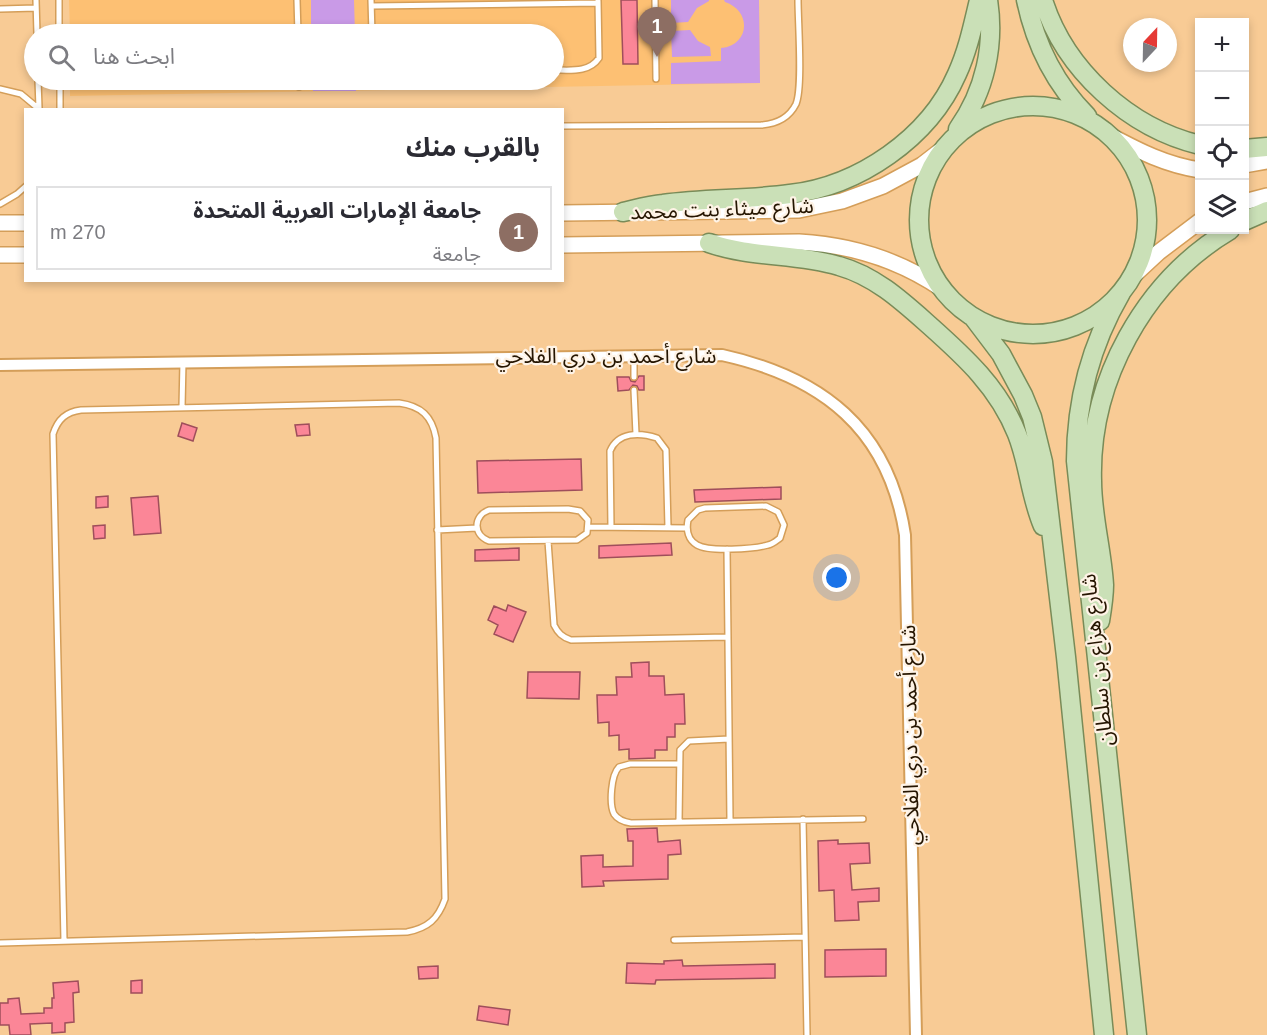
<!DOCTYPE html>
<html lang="ar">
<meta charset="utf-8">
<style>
body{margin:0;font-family:Arial,"Noto Sans Arabic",sans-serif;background:#f2f2f3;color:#2b2b33;direction:rtl}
.controls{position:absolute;right:18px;top:18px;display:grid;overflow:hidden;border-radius:0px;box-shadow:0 3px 9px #0003}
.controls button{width:54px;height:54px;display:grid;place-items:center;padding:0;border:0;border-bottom:2px solid #e1e1e2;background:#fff;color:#2b2b33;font:30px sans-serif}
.compass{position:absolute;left:1123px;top:18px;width:54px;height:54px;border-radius:50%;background:#fff;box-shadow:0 3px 9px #0003;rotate:22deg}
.you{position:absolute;left:837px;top:578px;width:21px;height:21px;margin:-15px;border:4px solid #fff;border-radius:50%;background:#1a73e8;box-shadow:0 0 0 9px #1a73e833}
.badge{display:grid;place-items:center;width:39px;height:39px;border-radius:50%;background:#2375c4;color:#fff;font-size:20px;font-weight:700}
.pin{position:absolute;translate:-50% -50px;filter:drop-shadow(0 2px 3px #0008)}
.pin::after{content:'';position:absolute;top:32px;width:21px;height:18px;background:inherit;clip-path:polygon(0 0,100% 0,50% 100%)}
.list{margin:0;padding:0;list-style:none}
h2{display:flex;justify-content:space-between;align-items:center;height:78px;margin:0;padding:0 24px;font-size:26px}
h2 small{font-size:20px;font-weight:400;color:#7c7c81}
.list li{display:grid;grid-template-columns:39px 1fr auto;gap:18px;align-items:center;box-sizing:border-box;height:84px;margin:0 12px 12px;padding:0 12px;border:2px solid #e1e1e2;border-radius:0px}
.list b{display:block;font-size:22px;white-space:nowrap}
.list p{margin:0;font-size:20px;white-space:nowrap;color:#7c7c81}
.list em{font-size:20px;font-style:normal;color:#7c7c81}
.icon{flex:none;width:33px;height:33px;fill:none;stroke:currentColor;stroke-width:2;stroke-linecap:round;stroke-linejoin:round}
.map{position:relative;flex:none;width:1267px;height:1035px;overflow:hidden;direction:ltr}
.search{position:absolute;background:#fff;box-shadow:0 3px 9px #0003;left:24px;top:24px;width:540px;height:66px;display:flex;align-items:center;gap:15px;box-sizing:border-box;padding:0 21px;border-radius:33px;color:#7c7c81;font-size:22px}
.panel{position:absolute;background:#fff;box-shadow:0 3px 9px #0003;left:24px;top:108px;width:540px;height:174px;border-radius:0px;direction:rtl}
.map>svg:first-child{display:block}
.built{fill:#fdc073}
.green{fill:#c99ae7}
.building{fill:#fb8697;stroke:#9f4e5b;stroke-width:1.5}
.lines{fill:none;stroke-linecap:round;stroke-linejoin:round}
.lane-casing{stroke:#d49e59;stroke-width:8}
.street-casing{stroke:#d49e59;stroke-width:14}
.secondary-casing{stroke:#d49e59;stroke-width:18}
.primary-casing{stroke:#798b58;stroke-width:21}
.lane{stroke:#fff;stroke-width:5}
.street{stroke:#fff;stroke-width:10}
.secondary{stroke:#fff;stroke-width:15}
.primary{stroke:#cae0b7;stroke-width:18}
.labels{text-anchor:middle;stroke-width:4.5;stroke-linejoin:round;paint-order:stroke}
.street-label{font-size:21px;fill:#251501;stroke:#fef3e6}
</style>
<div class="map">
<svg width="1267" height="1035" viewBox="0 0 1267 1035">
<rect width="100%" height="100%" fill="#f8cb95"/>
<!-- built -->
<path class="built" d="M69,0h690l1,83 -690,13v-16h484v-46h-484z"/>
<!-- green -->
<path class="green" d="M311,0h43l1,34h-44z
M671,0h38v1l-12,7 -9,14 -17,1z
M724,0h35l1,83 -89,1v-21l50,-2v-13c29,-3 31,-37 4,-46z
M690,30l8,11 12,6 1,9 -39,1 -1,-26z
M312,80h44v11h-43z"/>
<!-- building -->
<path class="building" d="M621,0h16l1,64h-15z
M639,376h5v14h-5l-2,-4 -4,-1 -4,5 -11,1 -1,-14h12l2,4 4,1z
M182,423l15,5 -4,13 -15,-5z
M309,424l1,11 -13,1 -2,-11z
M581,459l1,31 -104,3 -1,-32z
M781,487v12l-86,3 -1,-12z
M108,496v11l-12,1v-11z
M158,496l3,37 -27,2 -3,-37z
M105,525v13l-11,1 -1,-13z
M671,543l1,12 -73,3v-12z
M519,548v12l-44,1v-11z
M508,605l18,7 -13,30 -19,-8 4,-9 -10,-5 6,-14 12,5z
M649,662v14h15l1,19 19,-1 1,30h-10v13h-8v13h-12v8l-26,1v-10l-10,1v-15l-10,1v-14l-11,1 -1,-28h20l-1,-18h16l-1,-14z
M528,672h52l-1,27 -52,-1z
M657,828l1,14 22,-2 1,14 -13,1v24l-65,2 1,5 -22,1 -1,-31 22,-1v12l30,-1v-25h-5l-1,-12z
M838,840v4l31,-1 1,20 -20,1 2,26 27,-2v13l-21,1 1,18 -24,1 -1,-31 -15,1 -1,-50z
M886,949v27l-61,1v-27z
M682,960l1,6 92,-2v14l-119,2 -1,4 -29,-1 1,-20 37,1v-3z
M438,966v12l-19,1 -1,-12z
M142,980v13h-11v-12z
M78,981l1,11 -6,1 1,29 -9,1v9l-13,1v-10l-22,1 1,11h-21l-1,-10h-9v-22h8v-4l11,-1 2,16 23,-1v-5h8v-10h2l-1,-15z
M479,1006l31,4 -2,15 -31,-5z"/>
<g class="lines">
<!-- lane casing -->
<g class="lane-casing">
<path id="lane" d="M36,0l1,34
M59,0v34
M297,0l1,34
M371,0l1,34
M655,0l1,79
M372,6l226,-3
M0,9l36,-1
M554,70c16,0 35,3 45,-12l-1,-57
M38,80l1,28
M60,80v30
M299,80v7
M0,89l21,5 18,15
M562,126l199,-1c15,-1 28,-7 35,-21 7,-17 2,-82 2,-104
M0,204l17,-10 9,-8
M634,356v21
M634,390l2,44
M182,407l1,-45
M766,506l12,6 6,13 -4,13c-4,3 -7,6 -12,7 -14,4 -59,7 -71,0 -9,-5 -11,-15 -9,-25l10,-10 7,-2z
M568,509l12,2 8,9 -1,13 -10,7 -88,1c-16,-6 -16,-25 0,-31z
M588,527l99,1
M611,527l-1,-76c8,-19 29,-19 47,-13l9,12 2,77
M437,530l40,-2
M548,541l6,84c4,8 8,12 17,15l157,-3
M727,549l3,271
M679,764h-49l-11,3c-8,8 -10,37 -5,47 4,6 10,8 17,9l232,-4
M803,819l4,216
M679,822l1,-72 9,-9 40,-2
M674,940l131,-3
M0,943l407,-11c21,-4 31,-13 38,-33l-9,-461c-4,-22 -15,-32 -37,-35l-318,7c-15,2 -23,9 -28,24l11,506"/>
</g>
<!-- street casing -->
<g class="street-casing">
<path id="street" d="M0,365l722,-10c100,22 167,74 183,180l11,500"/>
</g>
<!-- secondary casing -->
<g class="secondary-casing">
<path id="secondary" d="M1109,135c30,16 57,30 91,35
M1244,165l23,-4
M1244,202l23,-6
M562,213l237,-3 43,-9 41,-15 39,-21 18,-14
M0,223h26
M562,245l237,-3c53,3 99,17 143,47
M0,255h26
M1131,278l28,-26 41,-31"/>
</g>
<!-- primary casing -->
<g class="primary-casing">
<path id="primary" d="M1026,0c9,43 29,84 61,116
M1043,0c22,70 86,128 157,145
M919 220a114 114 0 1 1 228 0a114 114 0 1 1-228 0Z
M958,129c27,-38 37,-84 30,-129
M1244,149l23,-2
M623,212c13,-3 27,-7 40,-8 42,-6 85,-4 127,-10 69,-8 139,-56 167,-120 11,-24 16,-49 22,-74
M1244,221l23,-10
M709,243c42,15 87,10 130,23 36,10 63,35 90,59 36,32 70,63 88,109 12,30 13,62 26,92
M1121,293c-31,53 -45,107 -45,168l61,574
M973,317l28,37 22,41 9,22 11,45 23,195 38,378
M1100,621c2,-12 4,-24 4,-36 -2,-35 -12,-69 -12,-104 -3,-100 52,-200 138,-251"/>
</g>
<!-- lane -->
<use href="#lane" class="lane"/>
<!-- street -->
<use href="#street" class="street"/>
<!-- secondary -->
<use href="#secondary" class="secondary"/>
<!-- primary -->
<use href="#primary" class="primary"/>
</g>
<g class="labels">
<!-- street labels -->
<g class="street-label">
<text transform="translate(722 209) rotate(-2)" y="7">شارع ميثاء بنت محمد</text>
<text x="606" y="363">شارع أحمد بن دري الفلاحي</text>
<text transform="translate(1097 660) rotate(-96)" y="7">شارع هزاع بن سلطان</text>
<text transform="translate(910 735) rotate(-91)" y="7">شارع أحمد بن دري الفلاحي</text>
</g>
</g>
</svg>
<div class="controls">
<button>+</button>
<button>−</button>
<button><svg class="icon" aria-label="locate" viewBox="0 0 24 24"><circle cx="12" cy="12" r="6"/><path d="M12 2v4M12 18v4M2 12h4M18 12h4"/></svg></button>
<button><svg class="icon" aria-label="layers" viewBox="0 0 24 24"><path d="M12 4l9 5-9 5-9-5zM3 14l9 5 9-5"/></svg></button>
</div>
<svg class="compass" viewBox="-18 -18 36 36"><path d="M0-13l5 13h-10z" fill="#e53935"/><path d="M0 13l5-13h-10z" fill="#7c7c81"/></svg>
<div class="you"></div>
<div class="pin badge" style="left:657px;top:57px;background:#8d6e63">1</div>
<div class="search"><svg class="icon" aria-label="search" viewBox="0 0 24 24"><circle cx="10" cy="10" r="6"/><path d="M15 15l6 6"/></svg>ابحث هنا</div>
<section class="panel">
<h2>بالقرب منك<small></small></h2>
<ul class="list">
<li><span class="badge" style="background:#8d6e63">1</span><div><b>جامعة الإمارات العربية المتحدة</b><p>جامعة</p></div><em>270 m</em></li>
</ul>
</section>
</div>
